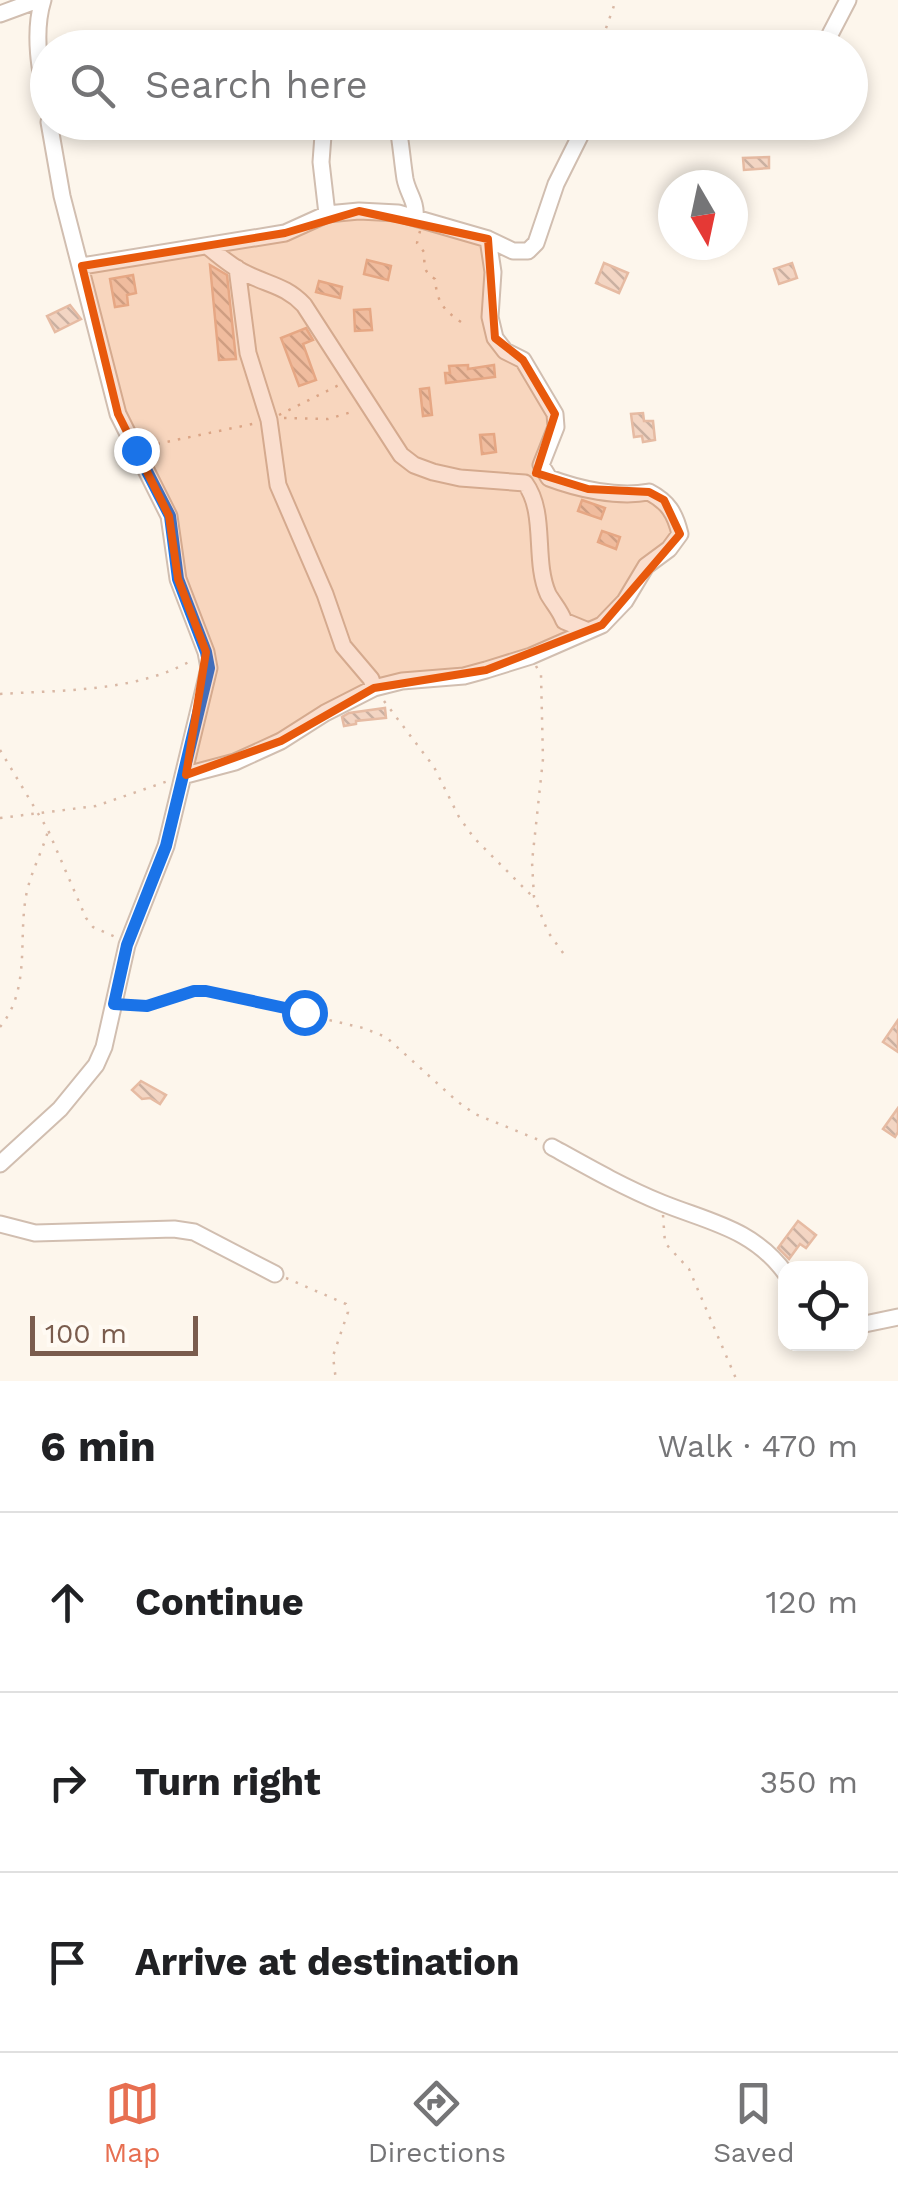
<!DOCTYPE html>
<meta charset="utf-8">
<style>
body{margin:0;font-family:"Work Sans",sans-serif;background:#f6f6f6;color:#202124}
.controls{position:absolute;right:30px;bottom:30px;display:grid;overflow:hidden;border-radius:20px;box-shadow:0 5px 15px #0003}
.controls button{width:90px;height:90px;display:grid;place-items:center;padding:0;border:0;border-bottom:2px solid #e0e0e0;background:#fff;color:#202124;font:50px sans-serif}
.compass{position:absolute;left:658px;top:170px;width:90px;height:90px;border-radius:50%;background:#fff;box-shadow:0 5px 15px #0003;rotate:171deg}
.scale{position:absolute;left:30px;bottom:25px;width:168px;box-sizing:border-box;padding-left:10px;border:5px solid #7a5c4d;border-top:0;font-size:28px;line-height:35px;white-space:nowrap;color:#7a5c4d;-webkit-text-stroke:8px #fffaf3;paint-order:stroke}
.stop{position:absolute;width:30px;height:30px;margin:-22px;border:8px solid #1a73e8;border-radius:50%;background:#fff}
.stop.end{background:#1a73e8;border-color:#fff;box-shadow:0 2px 10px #0008}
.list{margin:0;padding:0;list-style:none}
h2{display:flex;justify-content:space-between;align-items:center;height:130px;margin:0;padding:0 40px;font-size:42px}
h2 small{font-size:32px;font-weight:400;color:#757577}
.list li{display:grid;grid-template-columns:65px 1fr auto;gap:30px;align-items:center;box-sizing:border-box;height:180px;padding:0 40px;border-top:2px solid #e0e0e0}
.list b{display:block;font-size:38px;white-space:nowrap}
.list em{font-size:32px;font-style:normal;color:#757577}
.icon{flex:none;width:55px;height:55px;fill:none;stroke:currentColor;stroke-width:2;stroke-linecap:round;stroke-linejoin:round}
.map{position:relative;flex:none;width:898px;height:1381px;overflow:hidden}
.search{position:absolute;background:#fff;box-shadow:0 5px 15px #0003;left:30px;right:30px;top:30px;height:110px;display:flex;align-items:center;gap:25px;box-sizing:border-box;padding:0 35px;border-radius:55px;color:#757577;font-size:38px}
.sheet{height:670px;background:#fff}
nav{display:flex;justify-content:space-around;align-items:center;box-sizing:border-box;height:140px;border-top:2px solid #e0e0e0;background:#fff;font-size:28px;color:#757577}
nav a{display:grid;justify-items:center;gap:5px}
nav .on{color:#e76f51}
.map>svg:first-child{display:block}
.building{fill:url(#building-back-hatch);stroke:#e6bba3;stroke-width:2.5}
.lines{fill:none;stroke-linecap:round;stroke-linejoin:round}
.minor-casing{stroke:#d1beb0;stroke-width:19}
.path{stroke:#d9b8a5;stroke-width:2.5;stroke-dasharray:2.5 8;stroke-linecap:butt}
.minor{stroke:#fff;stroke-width:15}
.route{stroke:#1a73e8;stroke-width:12}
.marked{fill:#e8590c;fill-opacity:0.2;stroke:#e8590c;stroke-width:8;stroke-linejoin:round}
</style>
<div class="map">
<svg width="898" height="1381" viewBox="0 0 898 1381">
<defs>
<pattern id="building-back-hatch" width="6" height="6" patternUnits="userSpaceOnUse" patternTransform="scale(2.5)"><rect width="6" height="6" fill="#f3d5c3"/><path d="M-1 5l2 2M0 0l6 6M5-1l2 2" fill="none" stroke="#cab0a1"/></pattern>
</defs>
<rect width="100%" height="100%" fill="#fdf6ec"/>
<!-- building -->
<path class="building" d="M769,157v11l-25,2 -1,-12z
M367,260l24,6 -3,14 -24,-6z
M604,263l24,10 -9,20 -23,-10z
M792,263l5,15 -18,6 -5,-15z
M210,265l17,10 9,84 -17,1z
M133,275l3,18 -9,2 1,10 -13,2 -5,-28z
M319,281l23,6 -2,11 -24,-6z
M70,305l11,14 -26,13 -8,-16z
M370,309l2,21 -17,1 -1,-21z
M306,328l7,12 -10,4 13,36 -17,6 -18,-48z
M468,365v4l26,-4 1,12 -49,6 -1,-10h5l-1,-7z
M429,388l3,27 -9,1 -3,-27z
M643,413l1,8h9l2,19 -12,2 -1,-6 -8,1 -3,-23z
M494,434l2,18 -14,2 -2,-19z
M582,500l23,8 -4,11 -23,-8z
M602,531l18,6 -4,12 -18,-7z
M385,708l1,10 -30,3v3l-12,2 -2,-9 7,-4z
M898,1020v32l-15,-10z
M141,1081l25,14 -6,9 -10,-6 -8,1 -10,-9z
M898,1108v24l-3,5 -12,-8z
M798,1221l18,14 -10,13 -6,-4 -11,15 -11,-11z"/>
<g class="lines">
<!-- minor casing -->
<g class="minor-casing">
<path id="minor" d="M43,0c-11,35 -2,76 5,111
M0,14l38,-14
M823,48l25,-48
M324,122l-3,40 6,52
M397,122c4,20 5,38 8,57 3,15 12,23 10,39
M207,246c13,10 26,22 40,28 22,11 39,12 57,31l97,150 13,10 19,7 27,6 65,5c22,30 8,77 23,111 5,9 12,16 16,27l22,9
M82,266l203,-33 42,-19 32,-3 39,2 90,26 25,12h15l8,-8 20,-59 31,-62
M237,268l11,85 21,67 9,65 47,109 18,52 28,33 3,9
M186,775l49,-13 46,-21 44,-28 49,-25 28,-7 62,-5 22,-6 45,-14 71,-31 23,-24 21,-35 23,-17 11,-15c-5,-21 -12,-32 -31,-42 -31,6 -71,-3 -100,-14l-8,-13 15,-38 -1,-13 -32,-54 -18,-9 -10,-13 -5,-21 3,-45 -5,-33
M552,1147c36,20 71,40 110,56 47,19 92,26 124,71
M0,1164l60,-55 36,-44 8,-18 23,-102 39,-99 43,-178 -3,-16 -28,-73 -9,-63 -51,-102 -56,-218 -13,-74
M0,1224l35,9 139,-4 20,3 81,42
M860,1325l38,-8"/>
</g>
<!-- path -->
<path class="path" d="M599,48l17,-48
M420,231l-3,12 7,9c1,13 -2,19 11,27 2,22 7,30 26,43
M279,415l60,-30
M284,418l44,1 27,-8
M147,446l110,-23
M536,666l5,9 2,84 -11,103 2,35 14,35 18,25
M0,694c62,-4 139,-2 194,-35
M384,701l50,66 25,50 15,21 58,58
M0,750l48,80 38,88 7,9 25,11
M0,818l96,-12 72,-25
M125,1004l36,-1 33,-12h12l157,37 23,9 72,65 17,12 64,26
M0,1027c32,-39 17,-90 27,-136 5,-21 15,-39 21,-60
M663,1215l2,28 24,26 48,112
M286,1278l60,26 2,8 -15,44 3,25"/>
<!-- minor -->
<use href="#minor" class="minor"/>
</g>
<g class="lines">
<!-- route -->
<path class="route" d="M136,450l34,66 8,63 28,73 3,16 -43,178 -39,99 -13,59 33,2 47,-15h12l98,21"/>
</g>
<!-- marked area -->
<path class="marked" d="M359,211l129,28 7,99 28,22 32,54 -19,59 52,16 61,3 15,8 16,34 -78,91 -116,45 -112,18 -93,53 -95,34 20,-123 -28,-73 -9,-63 -51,-102 -36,-148 203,-33z"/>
</svg>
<div class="controls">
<button><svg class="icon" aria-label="locate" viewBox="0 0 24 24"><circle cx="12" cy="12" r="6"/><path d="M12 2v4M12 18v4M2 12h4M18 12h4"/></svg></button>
</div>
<svg class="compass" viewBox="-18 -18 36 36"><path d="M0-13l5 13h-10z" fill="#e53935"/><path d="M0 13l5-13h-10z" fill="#757577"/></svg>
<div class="scale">100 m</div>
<div class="stop" style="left:304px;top:1012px"></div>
<div class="stop end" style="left:136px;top:450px"></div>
<div class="search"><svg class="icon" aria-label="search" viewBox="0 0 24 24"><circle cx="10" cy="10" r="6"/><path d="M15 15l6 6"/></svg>Search here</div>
</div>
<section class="sheet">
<h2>6 min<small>Walk · 470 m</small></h2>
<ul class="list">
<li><svg class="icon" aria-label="ahead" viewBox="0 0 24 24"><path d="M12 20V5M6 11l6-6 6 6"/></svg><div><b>Continue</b></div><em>120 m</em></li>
<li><svg class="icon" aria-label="right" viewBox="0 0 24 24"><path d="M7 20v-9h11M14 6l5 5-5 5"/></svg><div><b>Turn right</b></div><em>350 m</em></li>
<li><svg class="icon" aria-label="arrive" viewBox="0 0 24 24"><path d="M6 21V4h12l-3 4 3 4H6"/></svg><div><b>Arrive at destination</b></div></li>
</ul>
</section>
<nav>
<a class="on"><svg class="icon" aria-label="map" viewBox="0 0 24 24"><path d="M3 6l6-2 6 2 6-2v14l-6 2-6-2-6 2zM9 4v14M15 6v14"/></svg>Map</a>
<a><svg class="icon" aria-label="directions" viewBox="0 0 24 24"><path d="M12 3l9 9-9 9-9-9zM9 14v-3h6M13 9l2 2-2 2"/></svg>Directions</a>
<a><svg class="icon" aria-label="saved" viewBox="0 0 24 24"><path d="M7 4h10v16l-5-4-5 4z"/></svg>Saved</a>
</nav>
